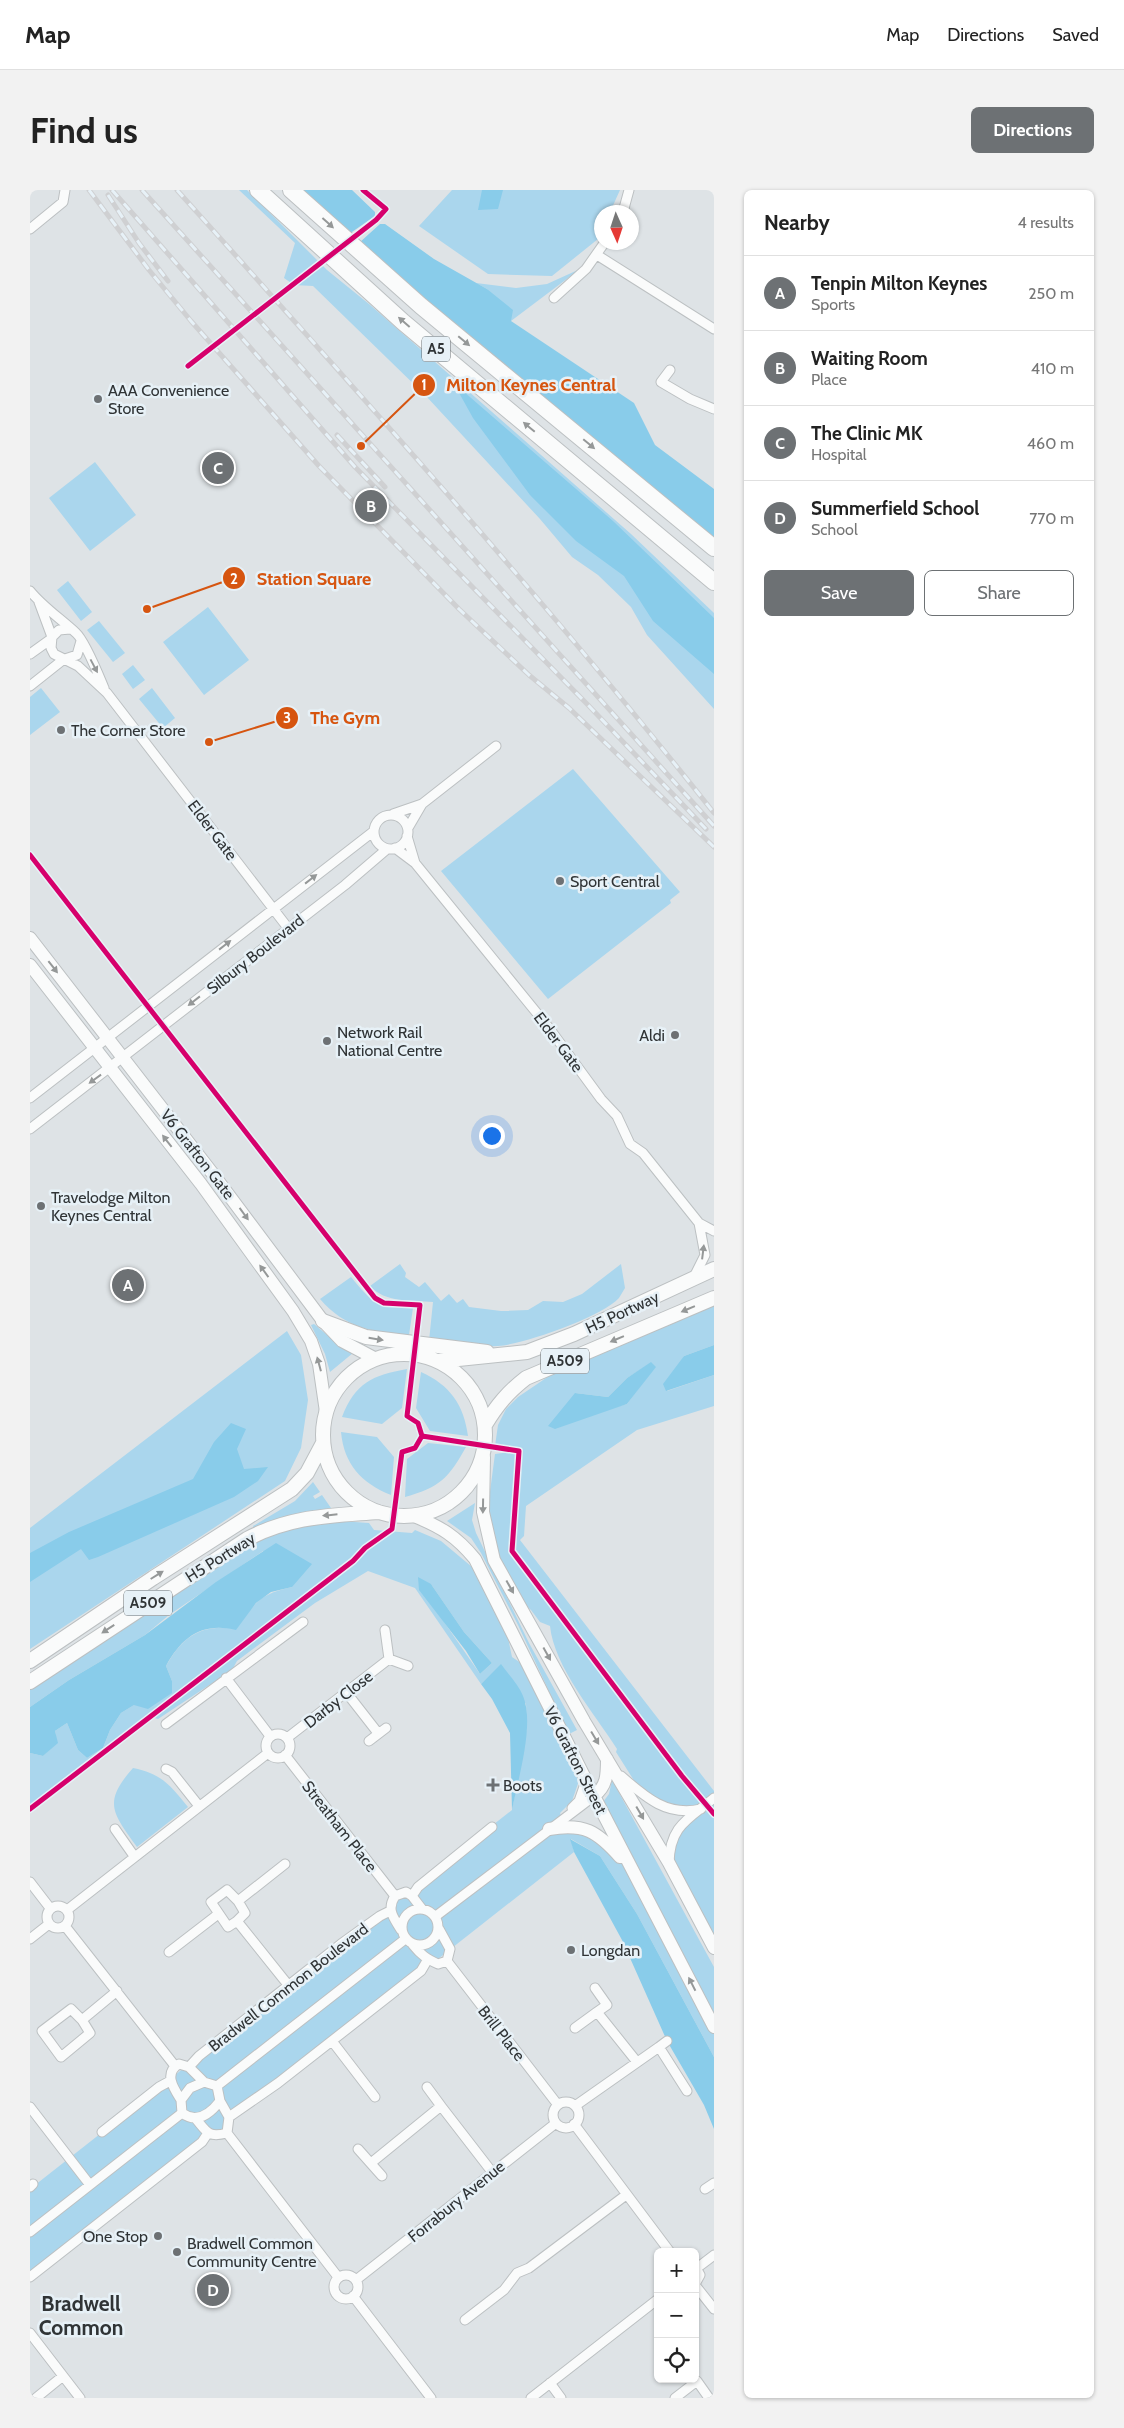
<!DOCTYPE html>
<meta charset="utf-8">
<style>
body{margin:0;font-family:Cabin,sans-serif;background:#f2f2f2;color:#222}
.controls{position:absolute;right:15px;bottom:15px;display:grid;overflow:hidden;border-radius:8px;box-shadow:0 1px 4px #0004}
.controls button{width:45px;height:45px;display:grid;place-items:center;padding:0;border:0;border-bottom:1px solid #e0e0e0;background:#fff;color:#222;font:25px sans-serif}
.compass{position:absolute;left:564px;top:15px;width:45px;height:45px;border-radius:50%;background:#fff;box-shadow:0 1px 4px #0004;rotate:177deg}
.you{position:absolute;left:461px;top:945px;width:18px;height:18px;margin:-12px;border:4px solid #fff;border-radius:50%;background:#1a73e8;box-shadow:0 0 0 8px #1a73e833}
.badge{display:grid;place-items:center;width:32px;height:32px;border-radius:50%;background:#6d7174;color:#fff;font-size:16px;font-weight:700}
.pin{position:absolute;translate:-50% -50%;border:2px solid #fff;box-shadow:0 1px 5px #0006}
.list{margin:0;padding:0;list-style:none}
h2{display:flex;justify-content:space-between;align-items:center;height:65px;margin:0;padding:0 20px;font-size:21px}
h2 small{font-size:16px;font-weight:400;color:#767676}
.list li{display:grid;grid-template-columns:32px 1fr auto;gap:15px;align-items:center;box-sizing:border-box;height:75px;padding:0 20px;border-top:1px solid #e0e0e0}
.list b{display:block;font-size:19px;white-space:nowrap}
.list p{margin:0;font-size:16px;white-space:nowrap;color:#767676}
.list em{font-size:16px;font-style:normal;color:#767676}
.actions{display:flex;gap:10px;padding:15px 20px}
.actions a{flex:1;padding:11px 0;border:1px solid #6d7174;border-radius:8px;text-align:center;font-size:18px;color:#6d7174}
.actions .main{background:#6d7174;color:#fff}
.icon{flex:none;width:28px;height:28px;fill:none;stroke:currentColor;stroke-width:2;stroke-linecap:round;stroke-linejoin:round}
.map{position:relative;flex:none;width:684px;height:2208px;overflow:hidden;border-radius:8px}
header{display:flex;align-items:center;gap:30px;box-sizing:border-box;height:70px;padding:0 25px;background:#fff;border-bottom:1px solid #e0e0e0}
header strong{font-size:24px}
nav{display:flex;gap:28px;margin-inline-start:auto;font-size:18px}
.intro{display:flex;align-items:center;justify-content:space-between;box-sizing:border-box;height:120px;padding:0 30px}
h1{margin:0;font-size:35px}
.button{padding:12px 22px;border-radius:8px;background:#6d7174;color:#fff;font-size:18px;font-weight:700}
main{display:flex;gap:30px;padding:0 30px}
aside{flex:1;background:#fff;border-radius:8px;box-shadow:0 1px 4px #0004}
.map>svg:first-child{display:block}
.green{fill:#aad6ed;fill-rule:evenodd}
.forest{fill:#89ccea}
.lines{fill:none;stroke-linecap:round;stroke-linejoin:round}
.street-casing{stroke:#bcc0c2;stroke-width:11}
.secondary-casing{stroke:#bcc0c2;stroke-width:14}
.primary-casing{stroke:#bcc0c2;stroke-width:16}
.highway-casing{stroke:#bcc0c2;stroke-width:18}
.street{stroke:#fafbfb;stroke-width:9}
.secondary{stroke:#fafbfb;stroke-width:12}
.primary{stroke:#fafbfb;stroke-width:14}
.highway{stroke:#fafbfb;stroke-width:16}
.rail-casing{stroke:#cfd0d2;stroke-width:5}
.rail{stroke:#e7f1f7;stroke-width:3;stroke-dasharray:9;stroke-linecap:butt}
.cycleway-casing{stroke:#e7f1f7;stroke-width:8}
.cycleway{stroke:#d6006c;stroke-width:5}
.oneway{fill:#959898}
.poi-dot{fill:#6d7174;stroke:#e7f1f7;stroke-width:2}
.labels{text-anchor:middle;stroke-width:5;stroke-linejoin:round;paint-order:stroke}
.shield{fill:#e7f1f7;stroke:#676d70;stroke-width:1}
.shield-label{font-size:15px;font-weight:bold;fill:#303436}
.poi-label{font-size:16px;fill:#303436;stroke:#e7f1f7;text-anchor:start}
.street-label{font-size:16px;fill:#303436;stroke:#e7f1f7}
.district-label{font-size:21px;font-weight:bold;fill:#303436;stroke:#e7f1f7}
.leader{fill:none;stroke:#d65510;stroke-width:2}
.callout-dot{fill:#d65510;stroke:#e7f1f7;stroke-width:2}
.mark-label{font-size:15px;text-anchor:middle;font-weight:bold;fill:#fff}
.callout-label{font-size:18px;text-anchor:middle;font-weight:bold;fill:#d65510;stroke:#e7f1f7;stroke-width:5;stroke-linejoin:round;paint-order:stroke}
</style>
<header>
<strong>Map</strong>
<nav><a>Map</a><a>Directions</a><a>Saved</a></nav>
</header>
<div class="intro"><h1>Find us</h1><a class="button">Directions</a></div>
<main>
<div class="map">
<svg width="684" height="2208" viewBox="0 0 684 2208">
<rect width="100%" height="100%" fill="#dee3e6"/>
<!-- green -->
<path class="green" d="M209,0h8l80,80 42,34 262,230 83,79v96l-67,-74 -16,-28 -33,-32 -26,-18 -32,-38 -114,-123 -113,-110 -19,-1 -10,-7 11,-35z
M422,0h168l-10,22h-8l-1,19 -3,8 -46,37 -64,-2 -69,-48z
M550,79l-69,52 -24,-32 -11,-6 40,5 31,-4z
M65,272l41,53 -46,36 -41,-53z
M38,391l24,31 -11,9 -24,-31z
M178,417l41,53 -45,35 -41,-53z
M69,431l26,32 -12,9 -26,-32z
M103,475l12,15 -12,9 -11,-15z
M11,498l19,24 -30,23v-38z
M122,498l23,30 -12,10 -24,-29z
M543,579l107,123 -10,8 1,3 -123,96 -107,-128z
M370,1074l6,9 -1,4 14,10 6,-5 16,19 8,-7 8,9 6,-4 6,8 32,4 27,-1 15,-9 20,1 19,-8 39,-30 4,24c-2,3 -4,7 -6,10 -17,19 -95,46 -121,48 -22,2 -47,-3 -69,-5l4,-39c-22,-2 -48,1 -63,-16z
M321,1087c22,27 26,30 62,31l-4,27c-37,-3 -64,-7 -89,-36z
M684,1108v47l-30,11 -17,35 47,-16v31l-77,24 -111,76 -2,30 -4,4 194,251v157l-45,-85v-17l20,-34 -44,-14 -29,-46 1,-3c-22,-35 -63,-82 -67,-123l-10,-4 -9,-12 -16,-13 -30,-68 10,-75 22,-3 -22,-5 3,-21 8,-16 12,-12 65,-44zM621,1173l4,4 -28,37 -21,6 -31,-17 33,4 19,-19z
M284,1134l25,21 14,8 -23,19 -5,-18 -14,-29z
M257,1141l14,24 7,45 -7,48 -16,33 -255,168v-121z
M377,1179l-5,39 -20,16 -40,-7c13,-34 31,-42 65,-48z
M391,1182c29,13 43,33 47,64l-38,-5 -14,-23z
M311,1242l36,5 17,20 -3,38c-30,-12 -47,-31 -50,-63z
M398,1253l38,4c-18,32 -26,40 -61,50l2,-38z
M283,1292l7,10 -7,4 2,3 7,-4 9,13 -36,6 -41,15 -1,-3 42,-25z
M445,1313l-3,17 4,13 53,110 48,87 -8,4 -51,-109 -37,-72 -10,-15 -24,-17z
M310,1331l29,2 5,7 38,3 3,-3 26,11 43,36 19,37 9,43 19,13 51,102 -10,29 -12,12 7,18 17,-3 51,46 79,153v30l-77,-143 -37,-58 -29,-17 3,13 -544,428v-91l482,-379 15,-83 -1,-23 -25,-39 -20,19 -66,-96 -47,-17 -53,32 -78,58 -5,9 -74,49 -7,-2 -121,92v-56l13,3 14,-13 -2,-12 12,-8 11,27 9,8 16,-10 7,-18 11,-17 51,-32 -6,-15c16,-29 35,-43 70,-37 19,-26 23,-35 56,-42l-29,-36 -94,64 -24,20 -76,45 -39,27v-25l221,-139 39,-15zM401,1394l33,48 28,31 -12,11 -36,-52z
M103,1578c29,6 37,17 55,39l-51,40c-24,-34 -35,-44 -4,-79z
M582,1590l102,187v46l-111,-211 6,-8z"/>
<!-- forest -->
<path class="forest" d="M271,0h51l23,22v4l-26,18z
M452,0h21l-5,19 -20,1z
M350,34h5l49,35 53,30 26,21 -2,11 123,82 21,42 59,44v49l-235,-192 -120,-103z
M428,201h5l150,130 101,97v56l-61,-53 -29,-45 -48,-35 -46,-46 -57,-77z
M684,1155v30l-48,16 -3,-7 21,-28z
M621,1172l5,5 -29,37 -72,25 -7,-3 27,-33 33,4 19,-19z
M201,1233l15,6 -9,20 7,20 24,-2 -10,14 -24,16 -136,60 -9,3 -8,-11 -51,33v-29l39,-21 124,-53 21,-37z
M246,1353l36,21 -20,23 -21,5 -15,11 -20,27c-34,-8 -54,7 -70,36l6,15v12l-24,16 -14,-4 -13,8 -11,17 -7,18 -16,10 -9,-8 -11,-27 -12,8 3,12 -15,13 -13,-3v-46l39,-27 76,-45 71,-53z
M388,1387l13,7 33,48 28,31 -12,11 -14,-23 -47,-61z
M471,1474c7,10 18,21 22,32 12,28 -5,83 -11,114l-2,-77 -18,-34 -11,-15z
M540,1649l30,17 37,58 77,143v72l-10,-24 -37,-64 -45,-101 -48,-88z"/>
<g class="lines">
<!-- street casing -->
<g class="street-casing">
<path id="street" d="M593,22l6,-22
M0,39l33,-27 2,-12
M567,65l117,74
M524,108l32,-29 19,-27
M640,180l-9,12 29,17 24,10
M0,401c13,16 31,28 46,42 9,8 23,43 28,55
M9,412l13,35
M40,439l-11,1 -7,7 -1,11 3,6 24,12 29,27 181,235
M0,464l21,-15
M35,469l12,-4 4,-14
M0,496l34,-27
M363,624l29,-10 74,-58
M344 642a17 17 0 1 1 34 0a17 17 0 1 1-34 0Z
M378,638l14,-24
M377,646l8,27
M365,658l20,15 134,165 52,71 16,17 13,28 13,9 56,70 15,8
M0,908l344,-267
M0,939l315,-244 42,-36
M663,1089l12,-24 -6,-32
M355,1440l4,29 19,7
M196,1488l44,58
M316,1502l32,41
M136,1534l137,-102
M236 1556a12 12 0 1 1 24 0a12 12 0 1 1-24 0Z
M257,1548l102,-79
M339,1551l17,-13
M255,1565l110,141
M136,1579l6,3 27,34
M591,1586c24,21 46,41 80,33
M542,1618l7,-7 7,-20
M85,1639l19,27
M639,1673c1,-37 18,-43 45,-65
M0,1692l20,26
M382,1706l6,-9 74,-60
M208,1711l47,-37
M17 1727a11 11 0 1 1 22 0a11 11 0 1 1-22 0Z
M372 1737a18 18 0 1 1 36 0a18 18 0 1 1-36 0Z
M37,1720l201,-157
M406,1726l158,-120
M207,1731l8,-8 -7,-12 -11,-11 -16,12 17,25 9,-6 52,65
M35,1736l110,140
M371,1740c-7,-12 -15,-20 -6,-34l11,-4 6,4 10,13
M0,1749l19,-15
M383,1755c8,10 14,14 25,19l9,-3 3,-12 -11,-20
M139,1762l48,-37
M417,1771l111,144
M565,1798l12,17 -10,7
M52,1830l-11,-11 -29,22 19,26 29,-24 -8,-13 35,-29
M545,1838l22,-16 40,50
M302,1851l43,56
M629,1857l8,-6
M159,1877l10,-11 142,-112 39,-28 10,-5
M174,1892l13,4 3,15c-10,13 -23,23 -38,12l-1,-13 9,-12z
M187,1896l187,-146
M397,1897l14,19
M151,1910c-7,-11 -18,-27 -2,-36l10,3 15,15
M523 1925a13 13 0 1 1 26 0a13 13 0 1 1-26 0Z
M545,1916l84,-59 28,44
M0,1917l60,78
M199,1927l49,-34 143,-112 7,-12
M166,1929c11,13 12,19 31,14l2,-16 -9,-16
M544,1934l96,128
M72,1942l57,-45 11,-6
M197,1943l111,144
M328,1959l24,27
M341,1973l70,-57 51,66
M0,1997l3,-3
M675,1999l9,-6
M0,2042l152,-119
M665,2076l5,9 -5,9
M667,2078l17,-13
M304 2097a12 12 0 1 1 24 0a12 12 0 1 1-24 0Z
M0,2087l172,-135 6,-9
M326,2090l200,-157
M665,2095l19,24
M323,2106l78,102
M435,2130l39,-30 13,-17 12,-5 97,-73
M0,2143l50,65
M520,2193l11,15
M6,2208l27,-22
M501,2208l127,-99
M645,2208l22,-17 12,17"/>
</g>
<!-- secondary casing -->
<g class="secondary-casing">
<path id="secondary" d="M0,748l183,236 110,147 19,20 34,18
M0,775l171,219 92,127 18,30 8,23 7,48
M454,1267l-1,55 11,48 90,161 85,142 45,85
M384,1326c27,11 42,20 61,43l119,237 120,231
M564,1606c13,-10 13,-21 13,-37
M519,1639c35,-6 48,2 71,28"/>
</g>
<!-- primary casing -->
<g class="primary-casing">
<path id="primary" d="M293,1131l43,16 121,15
M293 1245a81 81 0 1 1 162 0a81 81 0 1 1-162 0Z
M409,1171l88,-9 47,-18 140,-65
M455,1235c12,-20 23,-33 41,-47l188,-80
M0,1471l123,-83 139,-89 15,-16 16,-30
M0,1492l217,-143c44,-23 82,-23 131,-27"/>
</g>
<!-- highway casing -->
<g class="highway-casing">
<path id="highway" d="M228,0l145,132 311,260
M261,0l130,116 293,242"/>
</g>
<!-- street -->
<use href="#street" class="street"/>
<!-- secondary -->
<use href="#secondary" class="secondary"/>
<!-- primary -->
<use href="#primary" class="primary"/>
<!-- highway -->
<use href="#highway" class="highway"/>
<!-- rail casing -->
<g class="rail-casing">
<path id="rail" d="M59,0l60,80 42,51 128,145 140,143 70,66 40,33 145,139
M82,0l243,277 233,238 118,124
M112,0l572,636
M147,0c183,204 367,408 537,623
M78,5l31,48 29,38
M307,245l48,52"/>
</g>
<!-- rail -->
<use href="#rail" class="rail"/>
<!-- cycleway casing -->
<g class="cycleway-casing">
<path id="cycleway" d="M158,176l188,-146 10,-11 -23,-19
M0,665l345,443 9,5 36,2 -13,111 11,7 4,13 -7,12 -13,4 -10,77 -27,19 -12,13 -323,248
M392,1246l97,15 -7,100 170,225 32,38"/>
</g>
<!-- cycleway -->
<use href="#cycleway" class="cycleway"/>
</g>
<!-- one-way arrows -->
<defs><path id="oneway-solid" d="M-6-.8H1V-3.2L6.5 0L1 3.2V.8H-6Z" transform="scale(1.25)"/></defs>
<g class="oneway">
<use href="#oneway-solid" transform="translate(298 33) rotate(42)"/>
<use href="#oneway-solid" transform="translate(374 132) rotate(-139)"/>
<use href="#oneway-solid" transform="translate(434 151) rotate(40)"/>
<use href="#oneway-solid" transform="translate(499 237) rotate(-140)"/>
<use href="#oneway-solid" transform="translate(559 254) rotate(40)"/>
<use href="#oneway-solid" transform="translate(64 476) rotate(62)"/>
<use href="#oneway-solid" transform="translate(281 689) rotate(-38)"/>
<use href="#oneway-solid" transform="translate(195 755) rotate(-38)"/>
<use href="#oneway-solid" transform="translate(23 777) rotate(52)"/>
<use href="#oneway-solid" transform="translate(164 811) rotate(142)"/>
<use href="#oneway-solid" transform="translate(65 889) rotate(144)"/>
<use href="#oneway-solid" transform="translate(137 951) rotate(-128)"/>
<use href="#oneway-solid" transform="translate(214 1024) rotate(54)"/>
<use href="#oneway-solid" transform="translate(673 1062) rotate(-83)"/>
<use href="#oneway-solid" transform="translate(234 1081) rotate(-126)"/>
<use href="#oneway-solid" transform="translate(658 1119) rotate(157)"/>
<use href="#oneway-solid" transform="translate(346 1149) rotate(9)"/>
<use href="#oneway-solid" transform="translate(587 1149) rotate(157)"/>
<use href="#oneway-solid" transform="translate(289 1174) rotate(-105)"/>
<use href="#oneway-solid" transform="translate(453 1316) rotate(91)"/>
<use href="#oneway-solid" transform="translate(300 1325) rotate(174)"/>
<use href="#oneway-solid" transform="translate(127 1385) rotate(-32)"/>
<use href="#oneway-solid" transform="translate(480 1397) rotate(61)"/>
<use href="#oneway-solid" transform="translate(78 1439) rotate(147)"/>
<use href="#oneway-solid" transform="translate(517 1464) rotate(61)"/>
<use href="#oneway-solid" transform="translate(565 1548) rotate(59)"/>
<use href="#oneway-solid" transform="translate(610 1623) rotate(60)"/>
<use href="#oneway-solid" transform="translate(662 1794) rotate(-117)"/>
</g>
<!-- markers -->
<g class="poi-dot">
<circle cx="68" cy="209" r="5"/>
<circle cx="31" cy="540" r="5"/>
<circle cx="530" cy="691" r="5"/>
<circle cx="645" cy="845" r="5"/>
<circle cx="297" cy="851" r="5"/>
<circle cx="11" cy="1016" r="5"/>
<path d="M460.5 1587.5h5v5h5v5h-5v5h-5v-5h-5v-5h5z"/>
<circle cx="541" cy="1760" r="5"/>
<circle cx="128" cy="2046" r="5"/>
<circle cx="147" cy="2062" r="5"/>
</g>
<g class="labels">
<!-- shield labels -->
<g class="shield">
<rect x="392" y="146.5" width="28" height="25" rx="4"/>
<rect x="511" y="1158.5" width="48" height="25" rx="4"/>
<rect x="94" y="1400.5" width="48" height="25" rx="4"/>
</g>
<g class="shield-label">
<text x="406" y="164">A5</text>
<text x="535" y="1176">A509</text>
<text x="118" y="1418">A509</text>
</g>
<!-- poi labels -->
<g class="poi-label">
<text x="78" y="206">AAA Convenience<tspan x="78" dy="18">Store</tspan></text>
<text x="41" y="546">The Corner Store</text>
<text x="540" y="697">Sport Central</text>
<text x="307" y="848">Network Rail<tspan x="307" dy="18">National Centre</tspan></text>
<text x="635" y="851" text-anchor="end">Aldi</text>
<text x="21" y="1013">Travelodge Milton<tspan x="21" dy="18">Keynes Central</tspan></text>
<text x="473" y="1601">Boots</text>
<text x="551" y="1766">Longdan</text>
<text x="118" y="2052" text-anchor="end">One Stop</text>
<text x="157" y="2059">Bradwell Common<tspan x="157" dy="18">Community Centre</tspan></text>
</g>
<!-- street labels -->
<g class="street-label">
<text transform="translate(183 640) rotate(53)" y="6">Elder Gate</text>
<text transform="translate(225 764) rotate(-38)" y="6">Silbury Boulevard</text>
<text transform="translate(529 852) rotate(53)" y="6">Elder Gate</text>
<text transform="translate(168 964) rotate(52)" y="6">V6 Grafton Gate</text>
<text transform="translate(592 1122) rotate(-25)" y="6">H5 Portway</text>
<text transform="translate(190 1367) rotate(-32)" y="6">H5 Portway</text>
<text transform="translate(308 1509) rotate(-38)" y="6">Darby Close</text>
<text transform="translate(546 1570) rotate(63)" y="6">V6 Grafton Street</text>
<text transform="translate(310 1636) rotate(52)" y="6">Streatham Place</text>
<text transform="translate(258 1797) rotate(-38)" y="6">Bradwell Common Boulevard</text>
<text transform="translate(472 1843) rotate(52)" y="6">Brill Place</text>
<text transform="translate(426 2011) rotate(-39)" y="6">Forrabury Avenue</text>
</g>
<!-- district labels -->
<g class="district-label">
<text x="51" y="2121">Bradwell<tspan x="51" dy="24">Common</tspan></text>
</g>
</g>
<!-- callouts -->
<path class="leader" d="M331 256L394 195M117 419L204 388M179 552L257 528"/>
<g class="callout-dot">
<circle cx="331" cy="256" r="5"/>
<circle cx="117" cy="419" r="5"/>
<circle cx="179" cy="552" r="5"/>
<circle cx="394" cy="195" r="12"/>
<circle cx="204" cy="388" r="12"/>
<circle cx="257" cy="528" r="12"/>
</g>
<g class="mark-label">
<text x="394" y="200">1</text>
<text x="204" y="394">2</text>
<text x="257" y="533">3</text>
</g>
<g class="callout-label">
<text x="501" y="201">Milton Keynes Central</text>
<text x="284" y="395">Station Square</text>
<text x="315" y="534">The Gym</text>
</g>
</svg>
<div class="controls">
<button>+</button>
<button>−</button>
<button><svg class="icon" aria-label="locate" viewBox="0 0 24 24"><circle cx="12" cy="12" r="6"/><path d="M12 2v4M12 18v4M2 12h4M18 12h4"/></svg></button>
</div>
<svg class="compass" viewBox="-18 -18 36 36"><path d="M0-13l5 13h-10z" fill="#e53935"/><path d="M0 13l5-13h-10z" fill="#767676"/></svg>
<div class="you"></div>
<div class="pin badge" style="left:98px;top:1095px">A</div>
<div class="pin badge" style="left:341px;top:316px">B</div>
<div class="pin badge" style="left:188px;top:278px">C</div>
<div class="pin badge" style="left:183px;top:2100px">D</div>
</div>
<aside>
<h2>Nearby<small>4 results</small></h2>
<ul class="list">
<li><span class="badge">A</span><div><b>Tenpin Milton Keynes</b><p>Sports</p></div><em>250 m</em></li>
<li><span class="badge">B</span><div><b>Waiting Room</b><p>Place</p></div><em>410 m</em></li>
<li><span class="badge">C</span><div><b>The Clinic MK</b><p>Hospital</p></div><em>460 m</em></li>
<li><span class="badge">D</span><div><b>Summerfield School</b><p>School</p></div><em>770 m</em></li>
</ul>
<div class="actions"><a class="main">Save</a><a>Share</a></div>
</aside>
</main>
